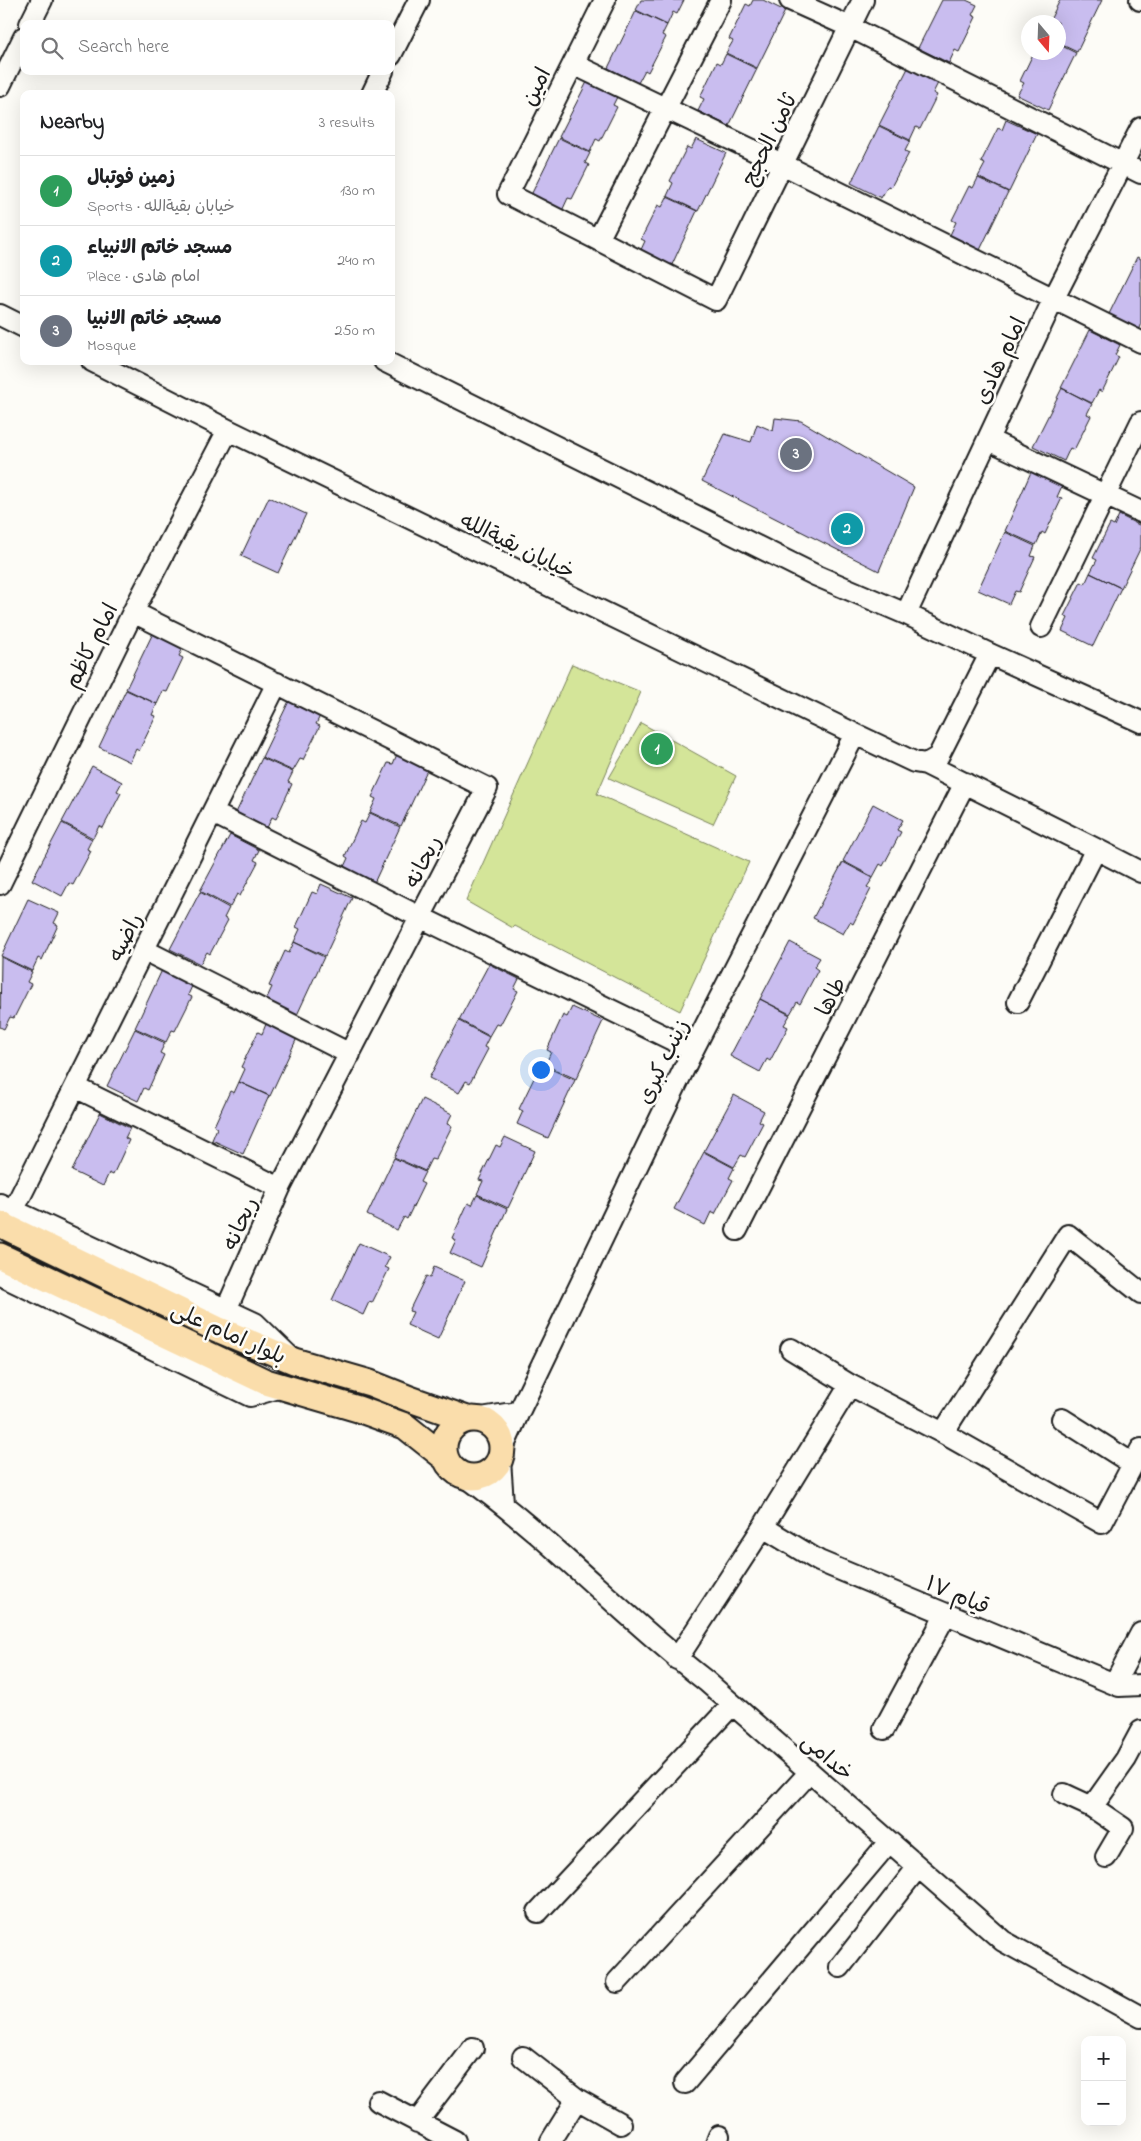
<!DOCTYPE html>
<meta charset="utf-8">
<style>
body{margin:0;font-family:"Indie Flower","Playpen Sans Arabic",sans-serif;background:#f6f6f6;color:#202124}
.controls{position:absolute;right:15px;bottom:15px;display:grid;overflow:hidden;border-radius:10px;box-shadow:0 5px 20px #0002}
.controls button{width:45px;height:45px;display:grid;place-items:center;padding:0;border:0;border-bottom:1px solid #e0e0e0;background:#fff;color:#202124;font:25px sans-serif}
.compass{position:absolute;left:1021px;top:15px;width:45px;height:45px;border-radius:50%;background:#fff;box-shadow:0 5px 20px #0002;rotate:161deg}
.you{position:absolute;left:540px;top:1069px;width:18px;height:18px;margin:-12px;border:4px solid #fff;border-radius:50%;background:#1a73e8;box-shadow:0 0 0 8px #1a73e833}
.badge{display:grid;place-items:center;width:32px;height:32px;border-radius:50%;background:#2563eb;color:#fff;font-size:16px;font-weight:700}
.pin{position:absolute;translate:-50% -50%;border:2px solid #fff;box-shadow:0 1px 5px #0006}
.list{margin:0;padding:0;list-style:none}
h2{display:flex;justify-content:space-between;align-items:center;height:65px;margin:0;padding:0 20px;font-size:21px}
h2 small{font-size:16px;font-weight:400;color:#757577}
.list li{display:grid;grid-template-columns:32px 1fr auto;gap:15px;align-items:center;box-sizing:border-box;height:70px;padding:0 20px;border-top:1px solid #e0e0e0}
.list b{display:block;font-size:19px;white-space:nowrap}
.list p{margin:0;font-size:16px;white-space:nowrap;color:#757577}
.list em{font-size:16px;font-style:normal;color:#757577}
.icon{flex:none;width:28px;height:28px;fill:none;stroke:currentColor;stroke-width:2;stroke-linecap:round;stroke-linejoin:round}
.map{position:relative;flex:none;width:1141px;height:2141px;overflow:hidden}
.search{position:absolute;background:#fff;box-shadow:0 5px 20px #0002;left:20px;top:20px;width:375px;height:55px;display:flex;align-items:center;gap:12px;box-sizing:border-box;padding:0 18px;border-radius:10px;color:#757577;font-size:19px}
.panel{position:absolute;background:#fff;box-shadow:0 5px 20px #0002;left:20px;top:90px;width:375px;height:275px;border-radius:10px}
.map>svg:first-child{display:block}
.green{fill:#d4e599;stroke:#78805a}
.building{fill:#c9bdef;stroke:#1c1c1c}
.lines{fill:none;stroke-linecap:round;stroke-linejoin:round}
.minor-casing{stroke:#1c1c1c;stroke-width:24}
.major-casing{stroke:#1c1c1c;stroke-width:29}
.minor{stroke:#fdfcf7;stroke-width:20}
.major{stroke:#faddab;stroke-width:25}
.labels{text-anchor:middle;stroke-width:5;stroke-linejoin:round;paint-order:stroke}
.street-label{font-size:22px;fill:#1c1c1c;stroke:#fdfcf7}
</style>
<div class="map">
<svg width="1141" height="2141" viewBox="0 0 1141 2141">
<rect width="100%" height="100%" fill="#fdfcf7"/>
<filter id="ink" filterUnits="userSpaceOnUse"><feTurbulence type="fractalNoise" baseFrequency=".02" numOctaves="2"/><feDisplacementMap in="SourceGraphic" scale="10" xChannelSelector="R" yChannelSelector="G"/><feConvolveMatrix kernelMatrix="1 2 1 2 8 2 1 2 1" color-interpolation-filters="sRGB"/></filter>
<g filter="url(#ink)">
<!-- green -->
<path class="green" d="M572,664l69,28 -44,102 152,68 -69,149 -165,-85 -2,2 -47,-27z
M641,723l95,53 -23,48 -104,-46z"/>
<!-- building -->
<path class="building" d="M641,0h43l-7,14 -4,-2 -6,13 -31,-15z
M753,0h10l22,11 -28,57 -31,-15 7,-12 -4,-2 17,-35 4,2z
M942,0h24l11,5 -5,10 4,2 -17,35 -4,-2 -6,13 -31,-15z
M1060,0h42l-25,52 -19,-9v-21h-9z
M636,11l31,14 -5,10 4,2 -18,35 -3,-2 -7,13 -30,-15z
M1058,44l18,9 -28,57 -31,-15 7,-12 -4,-2 14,-29h24z
M726,54l31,15 -28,57 -31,-15 6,-12 -4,-2 17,-35 4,2z
M908,68l30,15 -5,10 4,2 -17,34 -4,-2 -6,13 -31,-15z
M588,80l30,15 -5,10 4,2 -17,34 -4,-2 -6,13 -31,-15z
M1006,120l31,14 -28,58 -31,-15 7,-13 -4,-2 17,-34 4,2z
M879,126l31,15 -5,10 4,2 -18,34 -3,-1 -7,12 -30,-15z
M559,138l31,15 -5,10 4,2 -17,34 -4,-1 -6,13 -31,-16z
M696,139l30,14 -28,58 -31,-15 6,-13 -3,-2 17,-34 4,2z
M978,178l30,14 -28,58 -30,-15 6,-13 -4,-2 17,-34 4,2z
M667,197l30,14 -27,58 -31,-15 6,-13 -4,-2 17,-34 4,2z
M1137,257l4,2v67l-2,4 -30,-16z
M1090,330l30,15 -5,10 4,2 -17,35 -3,-2 -7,13 -31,-15z
M1062,388l30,16 -5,10 4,2 -17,34 -4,-2 -6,13 -31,-15z
M775,418l26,3 113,66 -35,84 -177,-90 23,-47 26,8 6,-18 16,7z
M1031,472l31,14 -5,11 5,1 -17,36 -3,-2 -6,13 -31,-14z
M269,497l37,17 -28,59 -37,-17z
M1119,515l22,11v21l-20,41 -31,-15 7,-13 -4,-2 17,-34 4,2z
M1005,532l30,14 -4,10 4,1 -16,35 -4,-1 -6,13 -31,-14z
M1090,573l31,15 -28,58 -31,-15 6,-13 -4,-2 17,-34 4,2z
M154,631l30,15 -5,10 4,2 -16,34 -4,-1 -6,13 -31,-15z
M126,690l31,14 -5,11 4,1 -17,35 -3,-2 -6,13 -31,-15z
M290,699l31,15 -5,10 4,2 -17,34 -3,-1 -7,12 -31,-14z
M397,754l31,14 -27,58 -31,-14 6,-13 -4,-2 16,-34 5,1z
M262,758l31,14 -5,10 4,2 -16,35 -4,-2 -6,13 -31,-15z
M92,766l30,16 -5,9 4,2 -18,35 -4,-2 -6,12 -31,-16z
M873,804l30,16 -6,10 4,2 -18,34 -3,-2 -7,13 -30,-16z
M370,813l30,14 -27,58 -31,-14 6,-13 -3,-2 16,-35 4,2z
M62,823l30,16 -5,10 4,2 -18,34 -4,-2 -7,13 -30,-16z
M230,835l29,15 -5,10 4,2 -18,34 -3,-2 -7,13 -30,-16z
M843,862l30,16 -6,9 4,2 -18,35 -3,-2 -7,12 -30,-16z
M321,884l31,14 -27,58 -31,-14 6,-13 -4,-2 16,-35 5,2z
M200,892l29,16 -5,10 4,2 -18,34 -3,-2 -7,12 -30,-15z
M28,899l31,14 -5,10 4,2 -16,35 -4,-2 -6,13 -31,-15z
M294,942l30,15 -27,58 -31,-15 6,-13 -3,-1 16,-35 4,2z
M790,942l30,16 -6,9 4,3 -18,34 -3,-2 -7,12 -30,-15z
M1,957l31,15 -5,10 4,2 -17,34 -4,-1 -6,12 -4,-2z
M489,964l30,15 -5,10 4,2 -18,34 -4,-1 -7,12 -30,-16z
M162,970l31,14 -5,11 4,2 -17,34 -3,-1 -6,12 -31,-14z
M760,999l30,16 -6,10 4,2 -18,34 -3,-2 -7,13 -30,-16z
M572,1007l31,14 -27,58 -31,-14 6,-13 -4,-2 16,-35 4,2z
M459,1021l30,16 -5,10 4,2 -18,34 -4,-2 -7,12 -30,-15z
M266,1024l31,14 -27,58 -31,-14 6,-13 -4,-2 17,-35 4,2z
M135,1029l30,14 -5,10 4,2 -16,35 -4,-2 -6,13 -31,-15z
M544,1066l31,14 -27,58 -31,-14 6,-13 -4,-2 17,-35 4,2z
M239,1082l30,14 -26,58 -31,-14 5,-12 -3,-2 16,-35 4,2z
M734,1095l30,16 -5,10 4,2 -18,34 -4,-2 -7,12 -30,-16z
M422,1099l30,15 -5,10 5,2 -17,34 -4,-1 -6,12 -31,-14z
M100,1113l30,15 -5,10 4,2 -16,35 -4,-2 -6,13 -31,-15z
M505,1137l30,14 -27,57 -31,-14 6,-13 -4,-1 17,-35 4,2z
M704,1152l30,16 -5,10 4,2 -18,34 -4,-2 -6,13 -31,-16z
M394,1158l31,14 -5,10 4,2 -17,35 -3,-2 -7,13 -30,-15z
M477,1195l30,14 -26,58 -31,-14 6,-13 -4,-2 16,-35 4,2z
M359,1243l31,14 -5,10 4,2 -17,34 -3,-1 -6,13 -31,-15z
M434,1267l31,14 -27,58 -31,-14 6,-13 -4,-1 17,-35 4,2z"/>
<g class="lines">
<!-- minor casing -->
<g class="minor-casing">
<path id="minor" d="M605,0l-97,194 208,106 147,-300
M790,0l60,27 291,146
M1140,0h1
M30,24l12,-24
M391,55l28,-55
M573,64l209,100 359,178
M0,86l24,-49
M372,94l11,-23
M598,240l123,-240
M0,315l24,12
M92,361l136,69 627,304 59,28 12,2 170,85 -78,153
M384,361l431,214 91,39 84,40 151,68
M989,440l152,72
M133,612l354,176 -207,400 -54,122
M906,614l148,-316 87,-170
M1041,627l100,-205
M926,764l12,-7 52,-103
M213,813l207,104 273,133
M1096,849l45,23
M0,884l133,-272 95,-182
M144,950l206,104
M75,1087l205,101
M0,1204l255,119 34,33
M13,1211l264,-528
M737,1230l228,-447
M0,1275l250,121 32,-9
M791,1349l59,36 93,48 125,-198 73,58
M475,1419l44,-7
M1062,1419l71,45
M943,1433l159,90 39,-74
M502,1450l17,-38 174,-362 162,-316
M500,1460l3,43
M466,1477c86,62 157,140 240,204l297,260 138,76
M763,1527l56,34 300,125 22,-1
M677,1659l86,-132 87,-142
M1114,1684l27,-51
M884,1729l62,-115
M1064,1794l28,13
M1106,1857l17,-29 -31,-21 34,-48 15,-28
M538,1912l194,-207
M840,1967l78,-100
M617,1982l193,-210
M523,2057l54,42 44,25
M685,2083l204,-241
M378,2101l77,40
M417,2122l56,-74
M551,2141l26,-42
M717,2141l2,-5"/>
</g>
<!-- major casing -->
<g class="major-casing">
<path id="major" d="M0,1224l217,105 77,32 76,22 40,16 57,20
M0,1256l266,126 92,27 47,17 39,31
M444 1448a29 29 0 1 1 58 0a29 29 0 1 1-58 0Z"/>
</g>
<!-- minor -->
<use href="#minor" class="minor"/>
<!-- major -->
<use href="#major" class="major"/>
</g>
</g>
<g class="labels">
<!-- street labels -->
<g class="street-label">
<text transform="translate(535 86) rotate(-63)" y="8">امین</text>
<text transform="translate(768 139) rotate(-64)" y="8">ثامن الحجج</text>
<text transform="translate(999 360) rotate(-65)" y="8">امام هادی</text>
<text transform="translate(518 545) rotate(26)" y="8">خیابان بقیةالله</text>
<text transform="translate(90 645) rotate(-63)" y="8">امام کاظم</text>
<text transform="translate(422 861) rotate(-63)" y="8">ریحانه</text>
<text transform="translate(124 937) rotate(-63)" y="8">راضیه</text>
<text transform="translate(830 996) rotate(-63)" y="8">طاها</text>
<text transform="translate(662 1061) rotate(-64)" y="8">زینب کبری</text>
<text transform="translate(239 1223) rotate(-66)" y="8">ریحانه</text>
<text transform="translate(229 1332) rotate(24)" y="8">بلوار امام علی</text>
<text transform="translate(958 1594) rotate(23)" y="8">قیام ۱۷</text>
<text transform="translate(828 1756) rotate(41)" y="8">خدامی</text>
</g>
</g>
</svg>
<div class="controls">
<button>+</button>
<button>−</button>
</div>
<svg class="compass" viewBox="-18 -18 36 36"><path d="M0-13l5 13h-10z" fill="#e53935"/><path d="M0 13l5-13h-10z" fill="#757577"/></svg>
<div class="you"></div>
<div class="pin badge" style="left:657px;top:749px;background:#2e9e5b">1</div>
<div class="pin badge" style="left:847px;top:529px;background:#0f9aa8">2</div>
<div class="pin badge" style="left:796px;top:454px;background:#6b7280">3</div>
<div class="search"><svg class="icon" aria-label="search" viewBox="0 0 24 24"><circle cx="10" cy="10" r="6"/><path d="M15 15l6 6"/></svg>Search here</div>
<section class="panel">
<h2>Nearby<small>3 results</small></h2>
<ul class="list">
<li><span class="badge" style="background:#2e9e5b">1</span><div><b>زمین فوتبال</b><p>Sports · خیابان بقیةالله</p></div><em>130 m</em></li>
<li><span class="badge" style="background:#0f9aa8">2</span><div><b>مسجد خاتم الانبیاء</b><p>Place · امام هادی</p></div><em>240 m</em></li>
<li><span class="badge" style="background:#6b7280">3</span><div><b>مسجد خاتم الانبیا</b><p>Mosque</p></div><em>250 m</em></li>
</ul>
</section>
</div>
